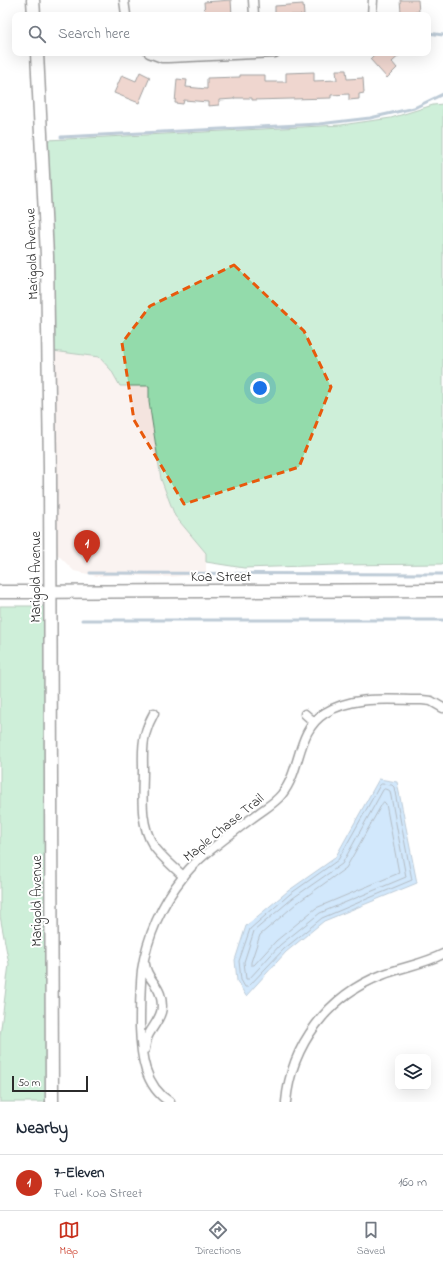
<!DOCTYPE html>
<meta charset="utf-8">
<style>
body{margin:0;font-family:"Indie Flower",sans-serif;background:#f6f6f7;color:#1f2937}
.controls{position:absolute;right:12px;bottom:12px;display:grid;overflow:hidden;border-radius:8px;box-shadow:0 4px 16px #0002}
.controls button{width:36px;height:36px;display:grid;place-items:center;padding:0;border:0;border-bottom:1px solid #e0e1e3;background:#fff;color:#1f2937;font:20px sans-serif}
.scale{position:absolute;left:12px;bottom:10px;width:76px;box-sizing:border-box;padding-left:4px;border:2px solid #2b2b2b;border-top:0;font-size:11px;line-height:14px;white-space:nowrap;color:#2b2b2b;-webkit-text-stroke:3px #fff;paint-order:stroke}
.you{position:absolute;left:260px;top:388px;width:14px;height:14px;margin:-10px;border:3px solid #fff;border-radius:50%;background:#1a73e8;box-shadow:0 0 0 6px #1a73e833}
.badge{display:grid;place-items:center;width:26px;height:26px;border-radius:50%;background:#c8321e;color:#fff;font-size:13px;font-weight:700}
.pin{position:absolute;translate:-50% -33px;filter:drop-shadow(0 1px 2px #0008)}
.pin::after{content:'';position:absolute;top:21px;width:14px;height:12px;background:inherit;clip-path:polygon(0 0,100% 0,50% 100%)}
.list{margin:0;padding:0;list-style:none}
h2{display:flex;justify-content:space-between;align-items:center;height:52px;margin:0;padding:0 16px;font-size:17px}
h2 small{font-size:13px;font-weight:400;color:#747a83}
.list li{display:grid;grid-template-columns:26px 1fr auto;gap:12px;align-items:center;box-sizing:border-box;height:56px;padding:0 16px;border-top:1px solid #e0e1e3}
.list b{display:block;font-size:15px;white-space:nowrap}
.list p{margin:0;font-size:13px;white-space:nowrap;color:#747a83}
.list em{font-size:13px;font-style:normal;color:#747a83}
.icon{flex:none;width:22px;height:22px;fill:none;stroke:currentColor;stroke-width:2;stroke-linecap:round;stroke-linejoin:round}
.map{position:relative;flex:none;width:443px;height:1102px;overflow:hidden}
.search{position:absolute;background:#fff;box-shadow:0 4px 16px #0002;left:12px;right:12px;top:12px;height:44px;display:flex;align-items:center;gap:10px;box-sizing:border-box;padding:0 14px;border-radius:8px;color:#747a83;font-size:15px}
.sheet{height:108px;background:#fff}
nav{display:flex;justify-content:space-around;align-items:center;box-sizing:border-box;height:56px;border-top:1px solid #e0e1e3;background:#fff;font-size:11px;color:#747a83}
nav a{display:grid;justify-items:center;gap:2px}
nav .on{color:#c8321e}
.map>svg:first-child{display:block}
.built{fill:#f4e4df}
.green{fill:#93dbab;stroke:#5f836b}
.water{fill:#9bccf8;stroke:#6e8ca6}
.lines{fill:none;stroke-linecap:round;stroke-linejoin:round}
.shore{stroke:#586b7d;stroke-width:1}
.stream{stroke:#6e8ca6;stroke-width:3}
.building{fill:#dca594;stroke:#2b2b2b}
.street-casing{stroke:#2b2b2b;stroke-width:11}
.secondary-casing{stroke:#2b2b2b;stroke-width:15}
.street{stroke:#fff;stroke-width:8}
.secondary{stroke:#fff;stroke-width:12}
.marked{fill:none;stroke:#e8590c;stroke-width:3;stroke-dasharray:8 5;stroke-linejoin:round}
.labels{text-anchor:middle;stroke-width:4;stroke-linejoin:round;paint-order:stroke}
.street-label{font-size:14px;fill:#2b2b2b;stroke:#fff}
</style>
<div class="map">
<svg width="443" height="1102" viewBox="0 0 443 1102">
<rect width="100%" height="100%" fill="#fff"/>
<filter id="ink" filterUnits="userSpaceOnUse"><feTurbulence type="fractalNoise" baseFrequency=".025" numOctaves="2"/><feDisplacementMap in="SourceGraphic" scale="8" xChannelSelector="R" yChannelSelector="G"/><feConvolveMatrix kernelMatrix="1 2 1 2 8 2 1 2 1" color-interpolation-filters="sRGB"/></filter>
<g filter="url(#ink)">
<!-- built -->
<path class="built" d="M53,351l46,6 12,13 9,16h29v16l12,77 14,37 31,37v21l-36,3 -47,-2 -26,1 -23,-5 -18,-18z"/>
<!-- green -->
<path class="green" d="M443,104v460l-106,1 -93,3 -38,-6v-9l-31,-37 -14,-37 -12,-77v-16h-29l-9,-16 -12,-13 -46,-6 -6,-211 294,-15 50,-7 42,-13z
M0,606h45l1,496h-46v-66l9,-72 -9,-48z"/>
<!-- water -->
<path class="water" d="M379,779l18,3 20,101 -93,38 -38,31 -40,44 -9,-15 -2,-21 11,-34 42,-35 47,-33z"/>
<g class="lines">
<!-- shore -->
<path class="shore" d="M382,784l10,1 2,2 18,93 -90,38 -38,31 -36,38h-3l-4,-7 -2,-19 11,-32 40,-35 48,-34 42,-75z
M385,789l5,2 16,86 -86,36 -40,32 -31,34h-3l-2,-17 10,-31 39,-33 49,-34 41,-74z
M384,802l2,2 13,69 -83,35 -40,33 -22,24h-3v-3l9,-27 37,-32 49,-35 36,-64z"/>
<!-- stream -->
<path class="stream" d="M428,33l15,2
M61,137l258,-13 51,-6 44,-10 29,-14
M90,573l353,1
M82,620h361"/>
</g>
<!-- building -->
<path class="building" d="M231,0l1,15h-27l-1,-13z
M400,0h18l1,12h-18z
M303,4l1,11h-29v-9z
M376,53h26l-10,9 5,6 -10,10 -17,-19z
M336,70h10l1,9 16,-1 1,15 -5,1v5l-10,1v-6l-18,1v3l-79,2v-2h-18v1l-15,1v5l-11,1v-4l-24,-2 -1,4 -8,-1 2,-24 10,1 -1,7 21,2v-11l33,-1v-2h25v7h21v-9l28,-1v9l23,-1z
M140,72l10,5 -11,26 -25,-10 8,-18 14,6z"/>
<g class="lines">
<!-- street casing -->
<g class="street-casing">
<path id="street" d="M124,0l2,15
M253,0l1,15
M372,15l1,-15
M149,53l13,5h6l107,-5
M154,713c-4,7 -7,14 -9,22 -3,11 -2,23 -2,34 0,26 -4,53 10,76 8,12 20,21 30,31
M305,714l9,8
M145,1049c1,-5 1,-10 4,-15 8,-14 17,-21 11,-40 -4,-12 -14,-17 -15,-30
M170,1102c-26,-16 -29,-47 -30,-75 0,-19 0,-38 2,-57 5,-33 20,-67 41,-93 9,-13 23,-24 35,-33 14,-11 27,-21 41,-31 8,-6 17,-11 23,-19 20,-25 14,-63 43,-81 29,-18 65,-13 97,-13l9,1 12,7
M286,1102c5,-57 43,-107 96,-127 20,-8 42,-11 61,-21"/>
</g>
<!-- secondary casing -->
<g class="secondary-casing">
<path id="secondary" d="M33,0l1,15
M37,53l10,203 3,213 2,633
M0,592l443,-2"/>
</g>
<!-- street -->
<use href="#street" class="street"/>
<!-- secondary -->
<use href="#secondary" class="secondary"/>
</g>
</g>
<!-- marked area -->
<path d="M0 0H443V1102H0ZM234,265l70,66 27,56 -32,80 -115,37 -50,-84 -12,-77 28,-37z" fill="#fff" fill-opacity=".55" fill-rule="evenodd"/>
<path class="marked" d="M234,265l70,66 27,56 -32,80 -115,37 -50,-84 -12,-77 28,-37z"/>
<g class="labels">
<!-- street labels -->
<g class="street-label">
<text transform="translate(31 254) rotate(-92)" y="5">Marigold Avenue</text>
<text x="221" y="581">Koa Street</text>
<text transform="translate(35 577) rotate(-90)" y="5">Marigold Avenue</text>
<text transform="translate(223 827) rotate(-39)" y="5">Maple Chase Trail</text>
<text transform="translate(36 901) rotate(-90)" y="5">Marigold Avenue</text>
</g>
</g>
</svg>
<div class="controls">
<button><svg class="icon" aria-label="layers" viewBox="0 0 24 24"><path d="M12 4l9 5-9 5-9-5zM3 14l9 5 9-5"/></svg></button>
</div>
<div class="scale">50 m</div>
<div class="you"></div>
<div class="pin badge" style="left:87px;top:563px">1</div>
<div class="search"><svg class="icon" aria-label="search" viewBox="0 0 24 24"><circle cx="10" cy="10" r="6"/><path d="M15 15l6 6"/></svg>Search here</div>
</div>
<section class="sheet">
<h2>Nearby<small></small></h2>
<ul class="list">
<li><span class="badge">1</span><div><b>7-Eleven</b><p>Fuel · Koa Street</p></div><em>160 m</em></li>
</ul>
</section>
<nav>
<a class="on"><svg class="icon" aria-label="map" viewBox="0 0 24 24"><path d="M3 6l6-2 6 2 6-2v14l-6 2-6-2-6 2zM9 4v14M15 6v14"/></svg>Map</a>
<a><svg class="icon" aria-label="directions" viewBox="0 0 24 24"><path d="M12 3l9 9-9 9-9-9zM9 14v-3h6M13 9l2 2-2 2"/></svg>Directions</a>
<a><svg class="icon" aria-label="saved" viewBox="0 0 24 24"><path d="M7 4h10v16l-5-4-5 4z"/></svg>Saved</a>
</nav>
